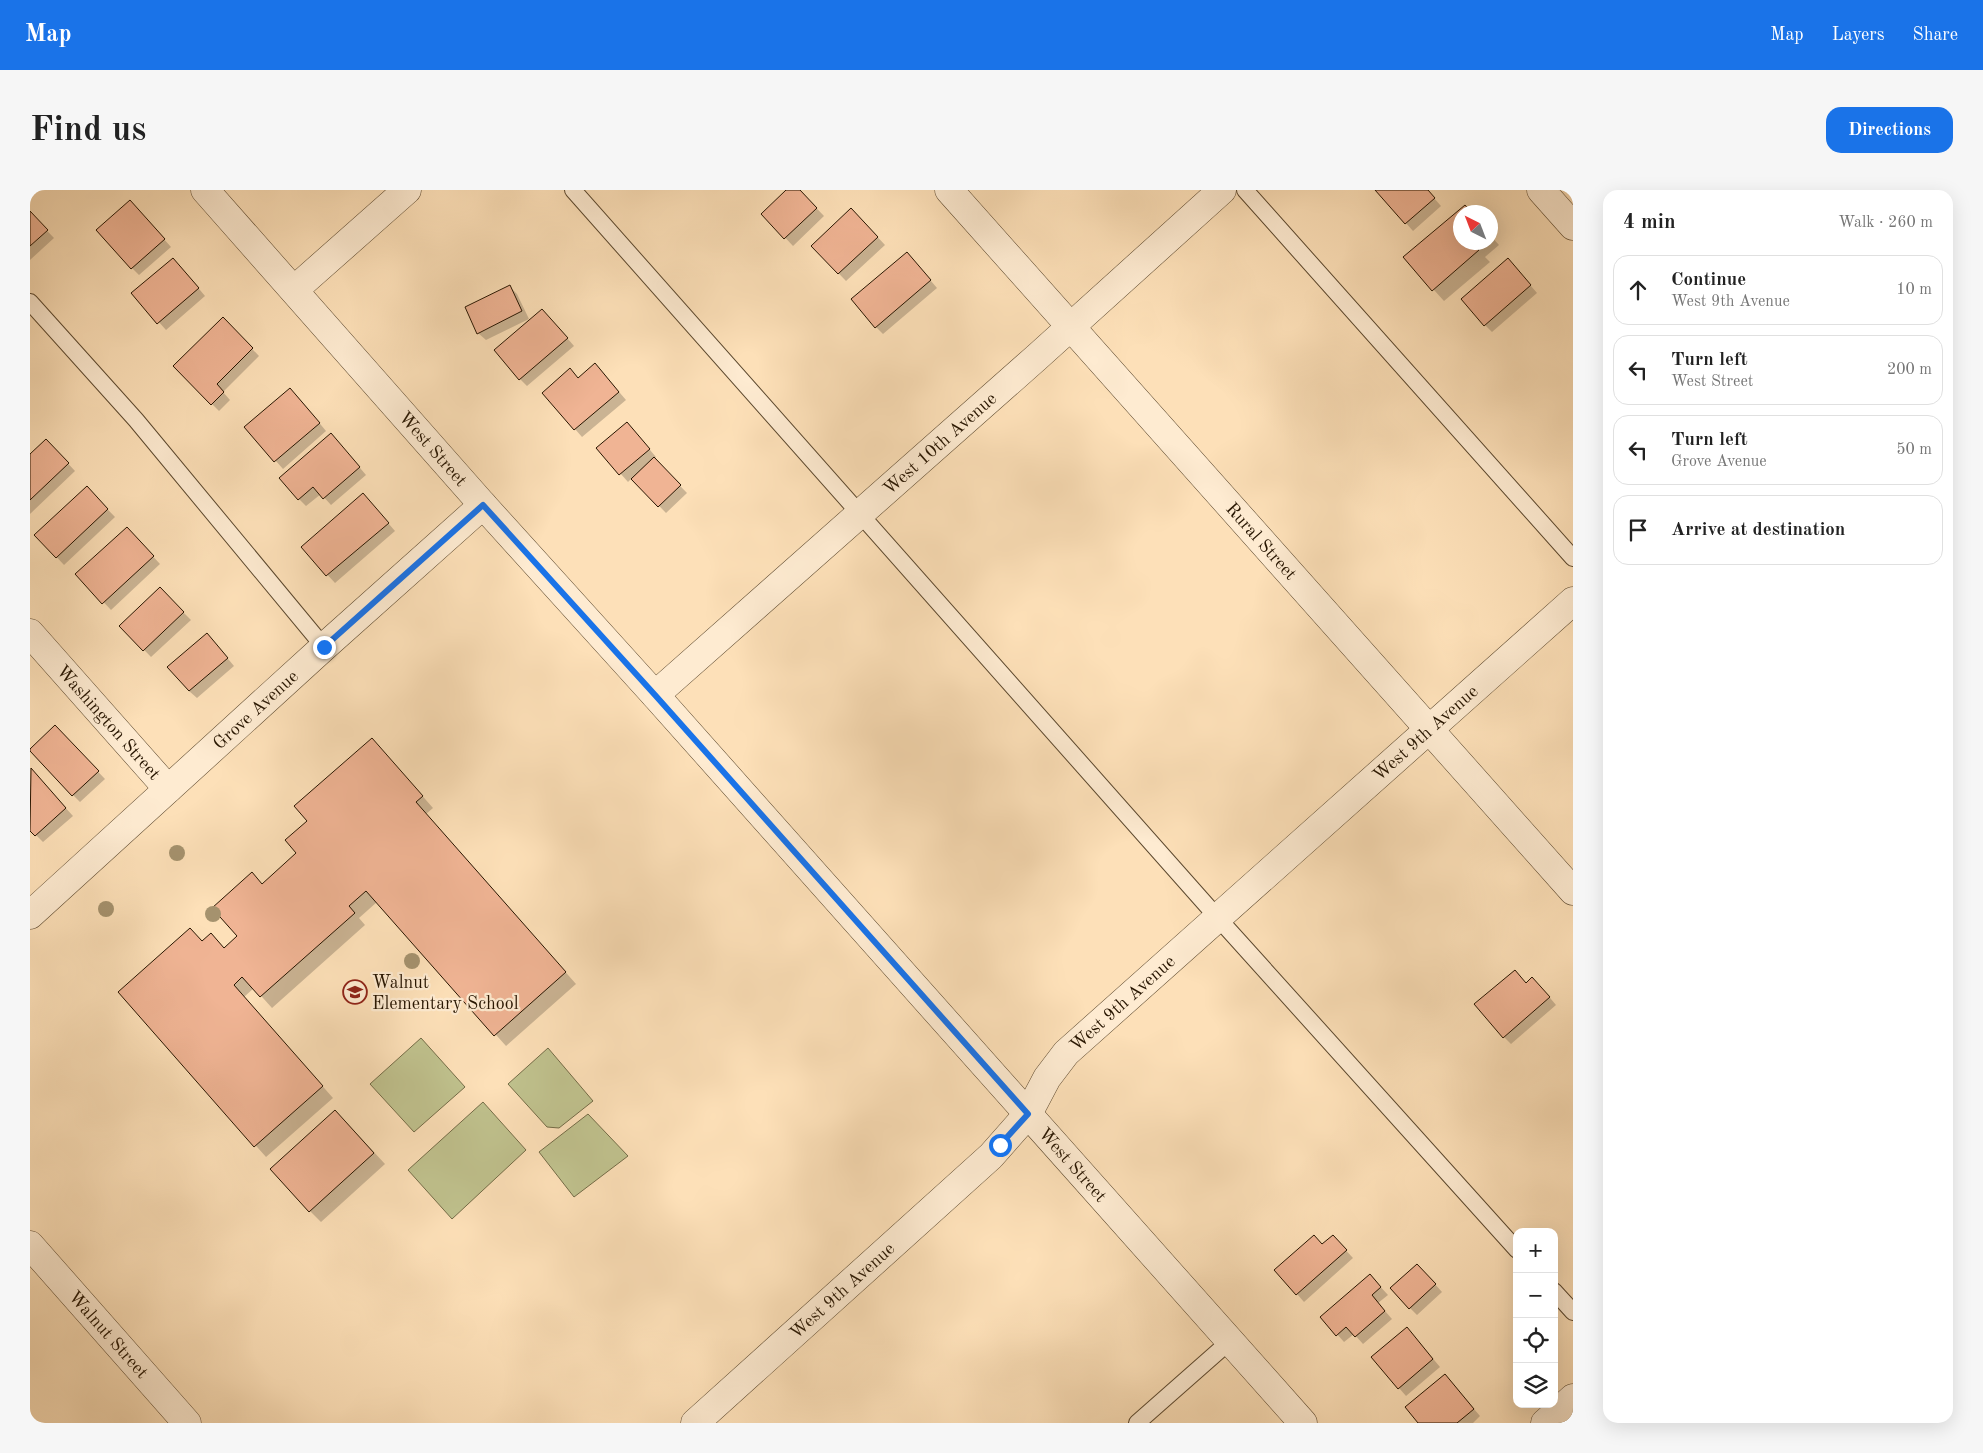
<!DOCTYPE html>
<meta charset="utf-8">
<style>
body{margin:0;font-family:"Old Standard TT",serif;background:#f6f6f6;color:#222}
.controls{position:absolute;right:15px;bottom:15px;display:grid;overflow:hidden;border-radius:10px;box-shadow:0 5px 20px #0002}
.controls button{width:45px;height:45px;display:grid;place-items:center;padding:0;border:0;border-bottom:1px solid #e0e0e0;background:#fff;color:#222;font:25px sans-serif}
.compass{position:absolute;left:1423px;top:15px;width:45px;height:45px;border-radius:50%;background:#fff;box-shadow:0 5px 20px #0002;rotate:318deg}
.stop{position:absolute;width:15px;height:15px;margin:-11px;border:4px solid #1a73e8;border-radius:50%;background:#fff}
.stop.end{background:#1a73e8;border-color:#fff;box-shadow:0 1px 5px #0008}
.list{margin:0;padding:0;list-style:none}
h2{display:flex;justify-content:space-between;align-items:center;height:65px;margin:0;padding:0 20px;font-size:21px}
h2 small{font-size:16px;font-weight:400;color:#767676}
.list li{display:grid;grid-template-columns:32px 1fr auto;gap:15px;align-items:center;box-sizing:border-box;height:70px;margin:0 10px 10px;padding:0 10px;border:1px solid #e0e0e0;border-radius:15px}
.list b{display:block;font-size:19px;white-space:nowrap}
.list p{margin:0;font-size:16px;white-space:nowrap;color:#767676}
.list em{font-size:16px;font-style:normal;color:#767676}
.icon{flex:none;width:28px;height:28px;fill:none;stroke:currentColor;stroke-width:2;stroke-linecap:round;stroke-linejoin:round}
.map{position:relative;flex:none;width:1543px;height:1233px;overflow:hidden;border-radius:15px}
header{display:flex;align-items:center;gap:30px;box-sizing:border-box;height:70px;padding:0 25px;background:#1a73e8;color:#fff}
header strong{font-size:24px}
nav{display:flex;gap:28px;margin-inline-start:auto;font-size:18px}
.intro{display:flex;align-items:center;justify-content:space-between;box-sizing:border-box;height:120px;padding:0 30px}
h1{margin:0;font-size:35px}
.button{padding:12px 22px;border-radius:15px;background:#1a73e8;color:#fff;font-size:18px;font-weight:700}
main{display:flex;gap:30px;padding:0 30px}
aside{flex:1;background:#fff;border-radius:15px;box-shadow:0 5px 20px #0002}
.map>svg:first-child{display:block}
.green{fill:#c0c28e;stroke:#746c47}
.shadow{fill:#0003}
.building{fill:#f0b494;stroke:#271500}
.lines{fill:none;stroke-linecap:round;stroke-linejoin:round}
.service-casing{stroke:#5c482e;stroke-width:18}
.minor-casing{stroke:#5c482e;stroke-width:29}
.tertiary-casing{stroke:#5c482e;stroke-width:29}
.service{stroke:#feebd1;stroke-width:16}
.minor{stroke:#feebd1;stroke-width:28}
.tertiary{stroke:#feebd1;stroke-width:28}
.tree{fill:#a5926e}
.route{stroke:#1a73e8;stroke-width:6}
.labels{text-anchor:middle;stroke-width:4.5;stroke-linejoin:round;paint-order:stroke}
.street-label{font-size:18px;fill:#271500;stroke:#feebd1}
.poi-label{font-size:18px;fill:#271500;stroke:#feebd1;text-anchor:start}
</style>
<header>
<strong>Map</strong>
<nav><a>Map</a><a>Layers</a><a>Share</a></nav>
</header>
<div class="intro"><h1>Find us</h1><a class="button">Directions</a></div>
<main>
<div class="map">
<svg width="1543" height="1233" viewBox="0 0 1543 1233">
<rect width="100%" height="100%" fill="#fde0b8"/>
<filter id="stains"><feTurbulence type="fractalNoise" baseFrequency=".004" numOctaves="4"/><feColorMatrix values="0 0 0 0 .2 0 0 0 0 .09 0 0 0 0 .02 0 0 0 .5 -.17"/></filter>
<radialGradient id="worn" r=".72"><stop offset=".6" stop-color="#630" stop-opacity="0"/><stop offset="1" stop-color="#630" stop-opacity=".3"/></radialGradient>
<!-- green -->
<path class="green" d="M391,848l44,49 -51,45 -44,-48z
M518,858l45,53 -34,27 -12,-1 -39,-43z
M453,912l43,48 -74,69 -44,-49z
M558,924l40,42 -54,41 -35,-45z"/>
<!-- shadow -->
<path class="shadow" d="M758,0h11l25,26 -31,30 -30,-32z
M1347,0h50l14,16 -28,25z
M1434,16l7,6h-11v30h30v-7l9,10 -14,12 5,5 -46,39 -39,-43z
M107,19l34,38 -32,28 -7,-7z
M0,23l24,25 -24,22z
M829,27l26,28 -39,36 -34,-35z
M884,71l23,27 -54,46 -7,-7z
M150,76l25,30 -39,34 -33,-37z
M1485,77l22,26 -45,39 -7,-7z
M479,96l8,8 12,25 -43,21 -8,-7z
M520,128l24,28 -47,40 -7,-7z
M193,129l36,37 -36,36 7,8 -11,11 -45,-45z
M572,182l24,28 -44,37 -7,-8 4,-50z
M267,206l29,35 -43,38 -37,-42z
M604,241l22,26 -2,2 33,34 -21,20 -34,-35 -4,4 -30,-34z
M16,250l29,31 -45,43v-58z
M308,252l28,33 -35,30 -10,-11 -15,12 -7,-7z
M57,298l28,29 -51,48 -28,-30z
M340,312l25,29 -60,52 -33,-36z
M104,346l26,28 -49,46 -34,-36z
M130,399l31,31 -40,37 -30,-31z
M184,452l20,24 -37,32 -8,-7z
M32,544l43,45 -25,23 -7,-7z
M353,561l50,57 -7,6 150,170 -70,62 -129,-144 -18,16 6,7 -93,83 -18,-20 -10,9 89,101 -67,59 -147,-165 84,-50 8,-7 14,14 14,-12 13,-63 11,11 35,-31z
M1,580l42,46 -30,26 -13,-13z
M1510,796l16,19 -45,39 -7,-7z
M316,932l39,42 -64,58 -11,-11z
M1310,1054l13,14 -49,44 -7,-8 26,-48z
M1395,1083l17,19 -25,23 -7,-7z
M1347,1093l11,12 -10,8 14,16 -29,25 -9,-10 -10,8 -22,-25z
M1384,1146l26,31 -34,29 -7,-8z
M1415,1185l35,41 -7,7h-53l-13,-16z"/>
<!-- building -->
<path class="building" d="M756,0h14l17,18 -33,31 -23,-25z
M1345,0h53l7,8 -30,26z
M100,10l35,39 -34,30 -35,-39z
M1435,15l6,7h-11v30h18l-3,3 4,5 -47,41 -29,-34z
M821,18l27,29 -40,37 -27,-28z
M0,21l18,19 -18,16z
M877,62l24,28 -56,48 -24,-29z
M143,68l26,30 -42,36 -26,-31z
M1478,68l23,27 -47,41 -23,-27z
M480,95l12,26 -45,23 -12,-27z
M512,119l26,29 -49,42 -25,-30z
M193,127l30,31 -36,36 7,8 -13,13 -38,-39z
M565,173l24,29 -45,38 -32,-37 28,-25 8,10z
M260,198l30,35 -46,39 -30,-35z
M597,232l23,27 -31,26 -23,-27z
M301,243l29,34 -37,32 -10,-12 -15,13 -19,-22z
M16,249l23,24 -39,37v-46z
M624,267l27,28 -23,22 -27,-28z
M57,296l21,23 -52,49 -22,-23z
M333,303l26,30 -63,53 -25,-29z
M97,337l27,29 -52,48 -27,-30z
M130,397l24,25 -41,39 -24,-25z
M177,443l21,25 -39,33 -22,-24z
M25,535l44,46 -27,25 -42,-45v-2z
M342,548l51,58 -7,6 150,170 -72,64 -128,-145 -17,15 6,7 -95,84 -18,-20 -8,8 89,101 -69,61 -136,-155 72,-64 12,13 9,-8 13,15 13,-12 -25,-28 40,-36 10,12 34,-31 -11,-13 22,-19 -13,-15z
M1,578l35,40 -31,28 -5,-5z
M1485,780l11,13 6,-6 18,20 -47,41 -29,-34z
M305,920l39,43 -65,59 -39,-43z
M1284,1045l8,9 11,-9 14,15 -51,45 -22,-25z
M1387,1074l19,20 -27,25 -19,-21z
M1340,1084l11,13 -9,8 13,16 -30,26 -9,-10 -10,9 -16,-19z
M1377,1137l26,32 -35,30 -27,-32z
M1415,1184l29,35 -17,14h-39l-13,-16z"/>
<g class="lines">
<!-- service casing -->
<g class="service-casing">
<path id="service" d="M543,0l644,727 300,333
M1215,0l328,368
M0,112l106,118 188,227
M1524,1101l19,21
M1107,1233l93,-82"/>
</g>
<!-- minor casing -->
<g class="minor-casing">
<g id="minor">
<path id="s1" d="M175,0l278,315 172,190 648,728"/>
<path d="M1511,0l32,36"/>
<path d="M264,100l113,-100"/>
<path id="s2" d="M0,443l138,156"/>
<path id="s3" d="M625,505l381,-337 186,-168"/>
<path id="s4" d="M0,725l294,-268 159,-142"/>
<path id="s5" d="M0,1055l157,178"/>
<path d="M1515,1233l28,-25"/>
</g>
</g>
<!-- tertiary casing -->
<g class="tertiary-casing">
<g id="tertiary">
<path id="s6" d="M919,0l624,701"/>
<path id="s7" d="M665,1233l296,-267 37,-42 19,-36 19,-25 507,-452"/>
</g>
</g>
<!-- service -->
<use href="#service" class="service"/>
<!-- minor -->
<use href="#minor" class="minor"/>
<!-- tertiary -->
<use href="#tertiary" class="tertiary"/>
</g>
<!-- trees -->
<g class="tree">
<circle cx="147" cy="663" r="8"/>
<circle cx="76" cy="719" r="8"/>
<circle cx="183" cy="724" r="8"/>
<circle cx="382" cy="771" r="8"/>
</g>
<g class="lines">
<!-- route -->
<path class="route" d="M294,457l159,-142 172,190 373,419 -28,31"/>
</g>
<!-- icons -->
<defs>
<g id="school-ring" transform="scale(1.25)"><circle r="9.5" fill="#feebd1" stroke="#8f2418" stroke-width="1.5"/><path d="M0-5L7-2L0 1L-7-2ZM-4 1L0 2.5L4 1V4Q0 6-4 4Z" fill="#8f2418"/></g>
</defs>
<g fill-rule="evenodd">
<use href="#school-ring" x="325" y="802"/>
</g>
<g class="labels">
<!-- street labels -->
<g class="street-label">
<text dy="6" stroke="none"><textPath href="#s3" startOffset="380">West 10th Avenue</textPath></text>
<text dy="6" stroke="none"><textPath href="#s1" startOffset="345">West Street</textPath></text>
<text dy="6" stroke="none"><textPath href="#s6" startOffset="470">Rural Street</textPath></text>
<text dy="6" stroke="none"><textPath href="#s4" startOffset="305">Grove Avenue</textPath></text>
<text dy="6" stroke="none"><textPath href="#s2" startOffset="119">Washington Street</textPath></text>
<text dy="6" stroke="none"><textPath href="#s7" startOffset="1008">West 9th Avenue</textPath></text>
<text dy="6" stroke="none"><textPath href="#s7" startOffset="602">West 9th Avenue</textPath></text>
<text dy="6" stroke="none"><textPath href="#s1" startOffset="1305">West Street</textPath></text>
<text dy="6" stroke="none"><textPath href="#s7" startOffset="198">West 9th Avenue</textPath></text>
<text dy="6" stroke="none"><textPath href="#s5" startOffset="119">Walnut Street</textPath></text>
</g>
<!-- poi labels -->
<g class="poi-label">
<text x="342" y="798">Walnut<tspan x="342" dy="21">Elementary School</tspan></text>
</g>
</g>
<rect width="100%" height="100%" filter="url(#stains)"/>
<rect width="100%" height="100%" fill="url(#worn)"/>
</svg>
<div class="controls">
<button>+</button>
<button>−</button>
<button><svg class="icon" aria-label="locate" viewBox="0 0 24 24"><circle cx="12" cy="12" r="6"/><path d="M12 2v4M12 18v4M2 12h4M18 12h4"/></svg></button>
<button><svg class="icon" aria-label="layers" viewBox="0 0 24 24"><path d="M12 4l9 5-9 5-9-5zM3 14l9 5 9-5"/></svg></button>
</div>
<svg class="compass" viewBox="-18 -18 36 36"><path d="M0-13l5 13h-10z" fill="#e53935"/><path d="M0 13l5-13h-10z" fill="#767676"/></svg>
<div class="stop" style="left:970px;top:955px"></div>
<div class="stop end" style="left:294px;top:457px"></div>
</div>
<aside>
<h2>4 min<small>Walk · 260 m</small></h2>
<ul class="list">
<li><svg class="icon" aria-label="ahead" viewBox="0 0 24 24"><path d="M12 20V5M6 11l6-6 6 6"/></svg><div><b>Continue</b><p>West 9th Avenue</p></div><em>10 m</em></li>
<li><svg class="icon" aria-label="left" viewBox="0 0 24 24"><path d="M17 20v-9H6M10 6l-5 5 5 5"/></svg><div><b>Turn left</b><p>West Street</p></div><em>200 m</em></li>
<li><svg class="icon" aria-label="left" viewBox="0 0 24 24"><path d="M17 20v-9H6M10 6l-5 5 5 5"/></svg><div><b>Turn left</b><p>Grove Avenue</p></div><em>50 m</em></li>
<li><svg class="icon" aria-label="arrive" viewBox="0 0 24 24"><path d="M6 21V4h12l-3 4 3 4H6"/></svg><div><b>Arrive at destination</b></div></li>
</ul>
</aside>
</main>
